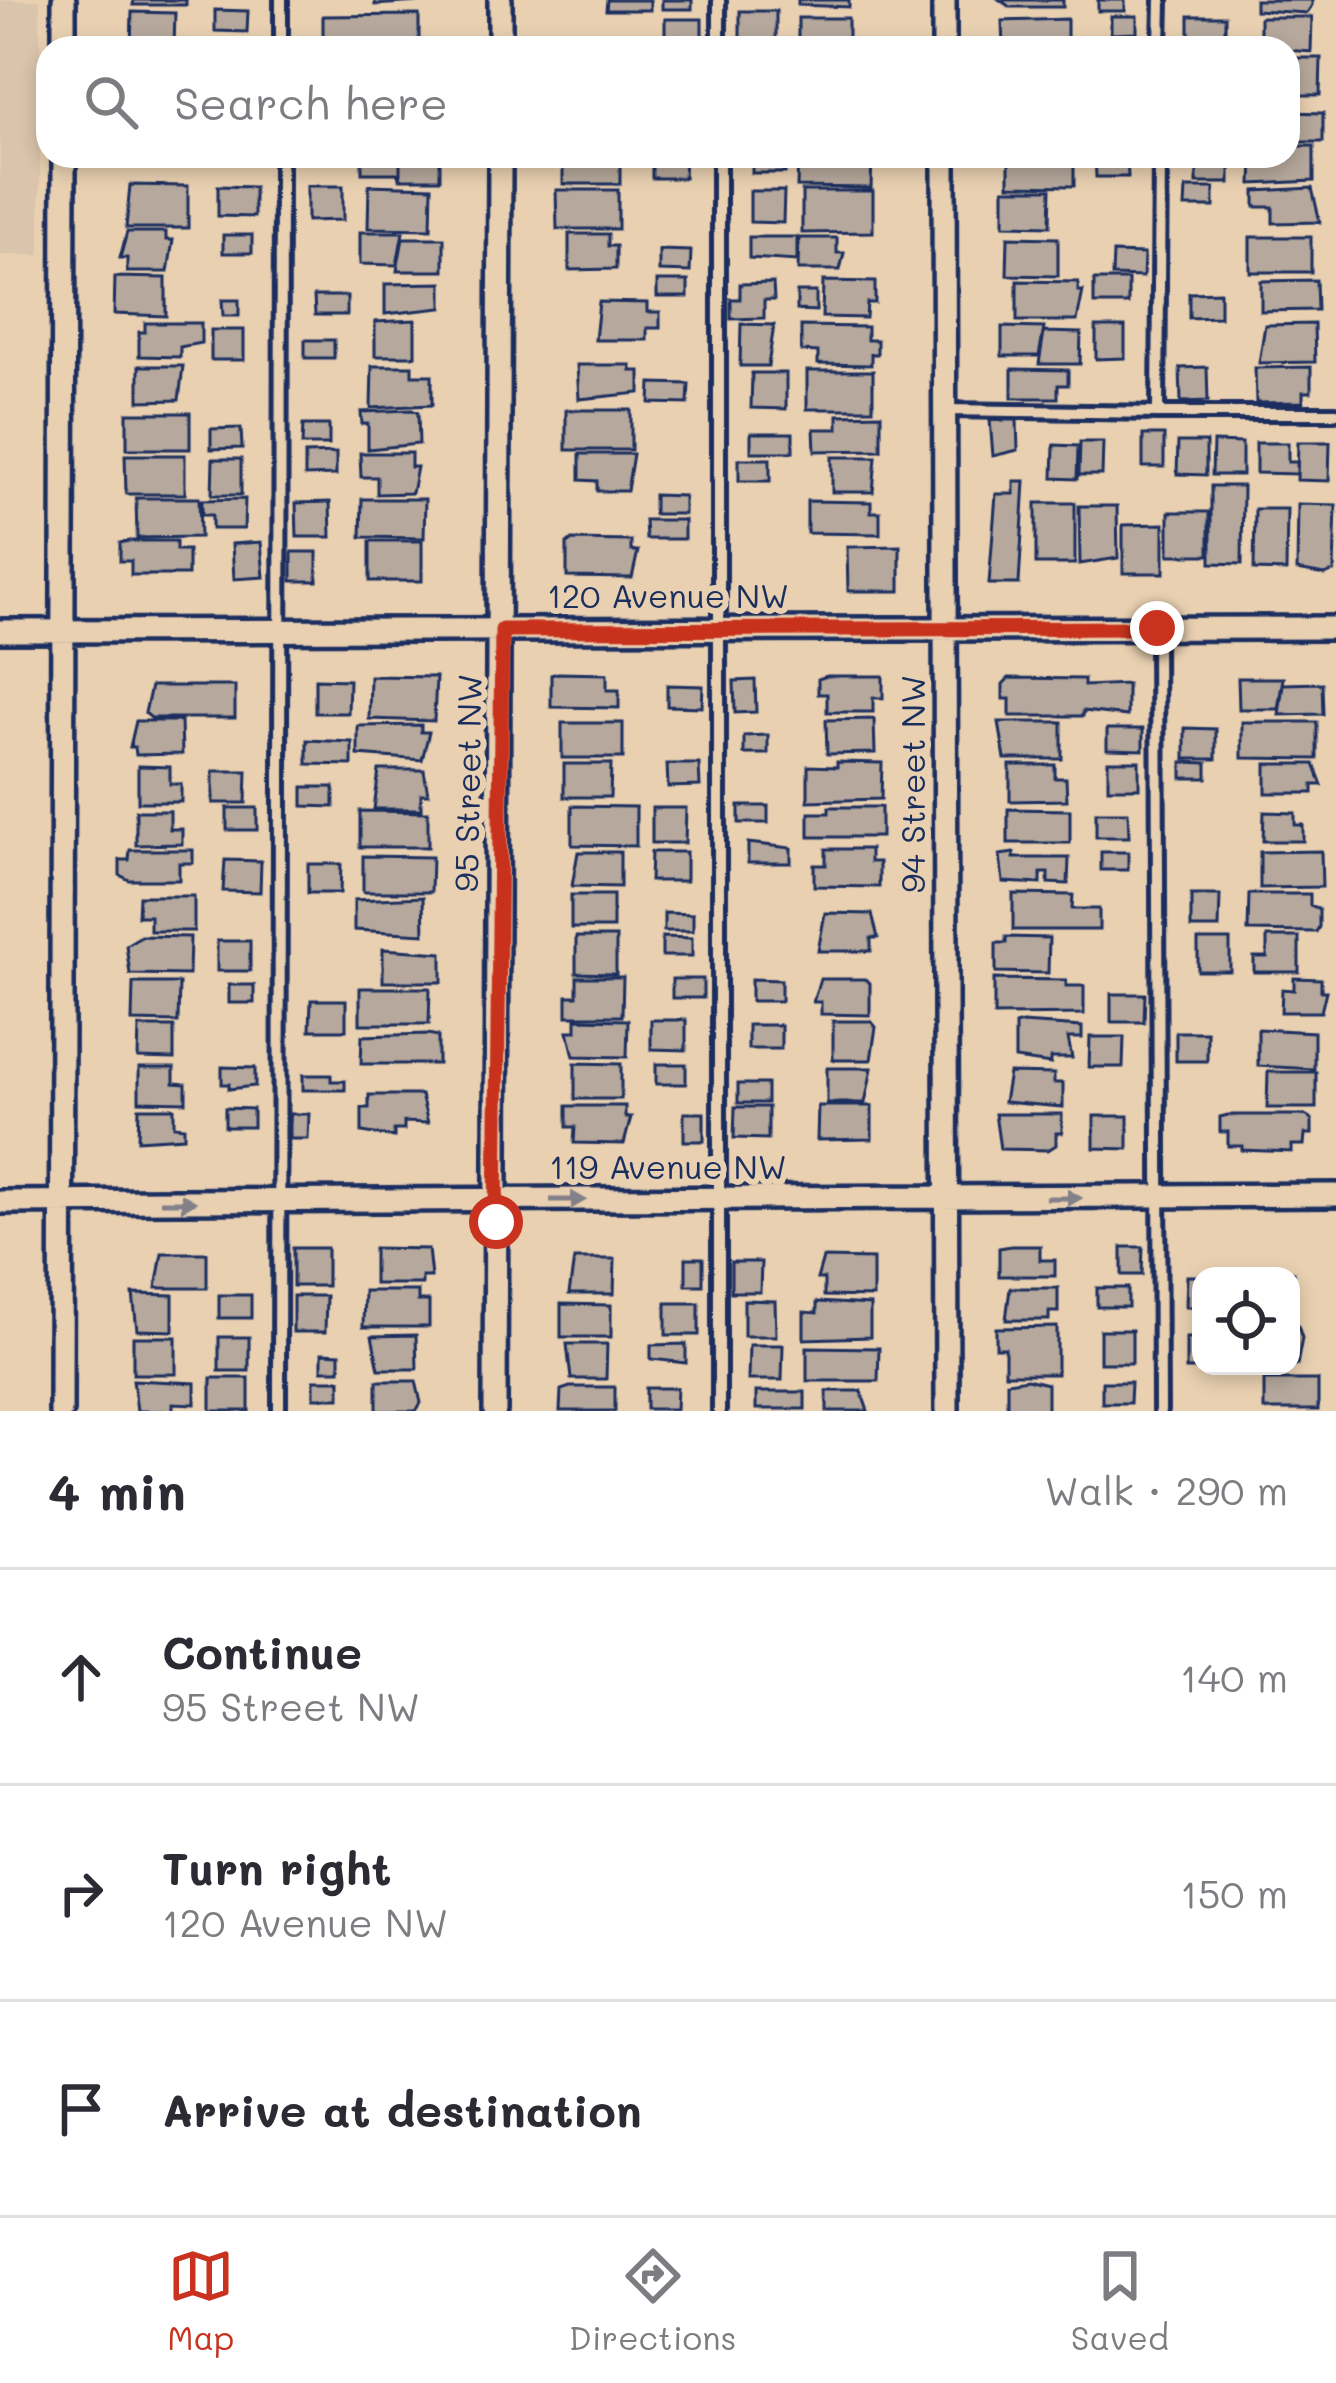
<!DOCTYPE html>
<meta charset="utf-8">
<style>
body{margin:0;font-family:Mali,sans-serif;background:#f7f7f7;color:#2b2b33}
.controls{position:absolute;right:36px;bottom:36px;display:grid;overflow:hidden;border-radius:24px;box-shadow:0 6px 18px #0003}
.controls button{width:108px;height:108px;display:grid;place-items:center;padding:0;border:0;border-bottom:3px solid #e1e1e2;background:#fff;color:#2b2b33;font:60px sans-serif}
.stop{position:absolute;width:36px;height:36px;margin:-27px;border:9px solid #c8321e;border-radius:50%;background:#fff}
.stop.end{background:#c8321e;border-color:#fff;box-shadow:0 3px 12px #0008}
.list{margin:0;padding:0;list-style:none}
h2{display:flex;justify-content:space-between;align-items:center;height:156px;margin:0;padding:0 48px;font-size:51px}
h2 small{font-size:39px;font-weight:400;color:#7c7c81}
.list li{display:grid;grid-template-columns:78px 1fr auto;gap:36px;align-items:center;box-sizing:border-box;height:216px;padding:0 48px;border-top:3px solid #e1e1e2}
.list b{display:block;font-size:45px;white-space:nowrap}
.list p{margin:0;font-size:39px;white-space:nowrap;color:#7c7c81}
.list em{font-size:39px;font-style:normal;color:#7c7c81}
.icon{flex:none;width:66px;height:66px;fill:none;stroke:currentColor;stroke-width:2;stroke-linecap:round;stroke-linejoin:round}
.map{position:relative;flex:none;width:1336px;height:1411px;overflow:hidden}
.search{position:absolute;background:#fff;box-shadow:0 6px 18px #0003;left:36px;right:36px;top:36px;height:132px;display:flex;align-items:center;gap:30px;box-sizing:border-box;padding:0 42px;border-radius:36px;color:#7c7c81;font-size:45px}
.sheet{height:804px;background:#fff}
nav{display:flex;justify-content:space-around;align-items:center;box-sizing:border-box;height:168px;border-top:3px solid #e1e1e2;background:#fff;font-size:33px;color:#7c7c81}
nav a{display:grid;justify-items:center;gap:6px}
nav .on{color:#c8321e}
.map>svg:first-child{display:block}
.built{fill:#dac4ab}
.building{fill:#b6a89c;stroke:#1b2f5e;stroke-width:3}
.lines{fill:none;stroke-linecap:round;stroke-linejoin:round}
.lane-casing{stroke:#1b2f5e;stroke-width:20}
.street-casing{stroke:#1b2f5e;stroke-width:30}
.lane{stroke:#e9d0b1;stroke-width:10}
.street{stroke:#e9d0b1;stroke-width:21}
.oneway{fill:#828088}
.route{stroke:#c8321e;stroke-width:15}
.labels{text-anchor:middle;stroke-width:12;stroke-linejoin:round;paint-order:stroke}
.street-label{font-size:33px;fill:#1b2f5e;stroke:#e9d0b1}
</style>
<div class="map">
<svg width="1336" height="1411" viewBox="0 0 1336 1411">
<rect width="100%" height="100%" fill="#e9d0b1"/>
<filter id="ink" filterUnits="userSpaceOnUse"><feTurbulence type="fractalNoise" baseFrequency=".00833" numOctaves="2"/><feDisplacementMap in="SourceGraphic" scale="24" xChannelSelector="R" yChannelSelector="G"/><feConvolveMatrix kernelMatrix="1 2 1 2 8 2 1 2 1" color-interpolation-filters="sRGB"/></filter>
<g filter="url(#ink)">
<!-- built -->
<path class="built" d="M0,0h40v255h-40z"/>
<!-- building -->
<path class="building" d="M134,0h52v5h-53z
M375,0h59v1l-59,4z
M607,0h43v10h-44z
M662,0h30v9h-30z
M798,0h51v7l-51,-2z
M1000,0h63v7h-53z
M1098,0h27v11h-27z
M1255,0h57v5l-5,8 -52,-3z
M215,10l33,1 -1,21 -32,-1z
M740,11h36v34l-36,-1z
M132,12l43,1 -1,35h-43z
M419,15v33l-96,-3v-29z
M1111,16h26v17l-26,1z
M1189,16h36v31l-36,-1z
M1260,17h52l-1,35 -51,-4z
M798,18h50v30h-50z
M665,19h37v18l-37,-1z
M1067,19v25l-64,4 -1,-27z
M603,36l49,1v10l11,1h-60z
M1288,58h33l-1,37h-32z
M1288,112l35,1v29h-35z
M1288,146h26v35l-62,3 1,-28h35z
M143,156h39v6h-39z
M362,156h38v23l-3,-6h-35z
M400,156h40v23h-40z
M563,156h57v28h-57z
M652,156h33l-1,22h-32z
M752,156h33v17h-33z
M798,156h74l-1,32 -74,-1z
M1009,156h65v30l-65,-1z
M1095,156h32l1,21h-32z
M1197,157h33v26h-33z
M130,185l58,1v42h-62z
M369,185l63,2 -1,42 -63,-1z
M218,186l36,1v30l-36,-1z
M307,186h36v34l-36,1z
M1186,188h28v19h-29z
M1312,188l8,34 -47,1v-16h-18v-16z
M1004,189h47l-1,37 -46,-1z
M556,190h62v39h-61z
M750,191h34l-1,32 -33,-1z
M802,191h71v41l-71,1z
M127,232h39v8h7l-5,32h-41v-14h-7z
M360,232h43l-6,33 -37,-1z
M569,234h39v12h8v23l-47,1z
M223,235h29v18h-29z
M749,237h48v24l-48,-3z
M1008,237l50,1v38l-51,-1z
M1250,237h61v35h-61z
M403,238h41v33h-47z
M799,238h38v15h7l-4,17h-42z
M659,250l32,1 -1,21 -31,-1z
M1113,253l31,1 -1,23 -31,-1z
M115,277l51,1v38l-52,-2z
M1094,280h34v24h-34z
M1316,280l1,30 -56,1v-30z
M657,281h31v16h-31z
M823,281l52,1v21h-8l-1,15 -44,-1z
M1017,281l61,1v9h5l-6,30h-60z
M442,283v25l-57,6v-30z
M773,283l1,17h-10v18l-33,1v-20h9v-15z
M797,292h19v19l-19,-1z
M1220,292v25l-31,1v-25z
M314,296h33v19h-32z
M222,300h17v16h-16z
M599,302l48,1v9h13v16h-13v12h-52z
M415,320v36h-40v-34z
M145,323h56v20l-21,4v10l-41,-1v-24h6z
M741,324l33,1 -6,41h-28z
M1314,324l1,38 -56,1 6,-38z
M801,326l66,1v13h10v14h-6v11l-53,-1v-12l-17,-1z
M1002,327l42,1 -5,28h-37z
M1096,327h29v31l-29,1z
M211,330h33v30h-33z
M1044,332l37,1 -1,31h-41z
M305,340h29v18h-29z
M577,365h54v6h9v22l-61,6z
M139,366h44l-4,34 -40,1z
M372,366h40v9h20v30l-61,3z
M1207,367l1,34 -27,1 -1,-34z
M1311,367v25h-8v10l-47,1 -1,-35z
M1012,369l56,1v15h-10v13h-46z
M807,371h66v38h-66z
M752,373h34v36l-35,-1z
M651,383l38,1 -1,20 -38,-1z
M412,410l6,3 1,31 -51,5v-25h-6l-1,-12z
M566,410h65v40h-65z
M127,413h63v36h-63z
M881,414v36l-66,1 -1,-22h24v-14z
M990,420h27l1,30 -25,6z
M303,425h26v20h-27z
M241,428l1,20 -31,1v-20z
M751,433h42v19h-42z
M1143,435h21v32h-21z
M1080,442h23l-1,33h-23z
M1178,442h28v33l-29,-1z
M1213,442l29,1v32h-30z
M1298,442h32l-1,39 -32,-1z
M1256,443h32v19h9v12l-41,-1z
M1054,445l24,1 -1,33 -24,-1z
M336,453v22l-31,1v-22z
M360,453h51v14h6l-5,26 -35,1v-17h-16z
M580,454h53l-6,37h-30v-10l-17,-1z
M125,455h60v39h-59z
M832,457h44l-3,35h-41z
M213,459h28v36h-29z
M739,459h31v22h-31z
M1014,481h11l-6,103h-30l7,-90h18z
M1211,486h32l-1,78 -31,-1z
M654,495l30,1v18h-30z
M136,498h63l1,39 -63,1z
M245,499l-1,30h-32v-14h-10v-15z
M362,499h63l-1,39 -63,-1z
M807,501l64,1v10h9v22l-73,-1z
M330,502l1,35h-34l-1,-34z
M1036,503h39v61h-39z
M1298,504l38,1 -2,66 -9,4 -28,-5z
M1079,506h38l1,52 -38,6z
M1255,509h32l-1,62 -32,-1z
M1169,512h40v43h-40z
M645,520h39v19h-38z
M1164,524v49h-41v-48z
M572,540l59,1v10h7l-6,27 -65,-1v-33z
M129,541h47v9h12v25h-57v-14h-11v-18z
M370,541h52v40h-52z
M261,542l3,35 -30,2 -2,-35z
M900,546v45h-52l-1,-44z
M292,552h25v29h-25z
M558,673l49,1v16h12v18l-68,-1v-32z
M370,676l66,1 -2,44 -65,-2z
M827,676h56v22h-10v14h-46v-18h-9v-15z
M1009,678l75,1v7l43,-2v32l-44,-5v5h-73v-17h-7v-15z
M1238,678h45l-5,31h-39z
M315,679l34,1 -1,33h-33z
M755,680l1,32 -21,1 -1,-32z
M1322,683l1,31 -44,1 4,-31z
M667,685l36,1 -1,21 -35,-1z
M151,686h84v32h-84l-6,-5z
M874,719l1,34 -48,1 -1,-34z
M136,721h45l1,33 -46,1 -1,-8h-5z
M999,722h63v37h-57z
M1242,722h75v37l-75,-1z
M562,723h61v35h-61z
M421,725v7h8l-7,28 -64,-5v-29z
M1185,728l31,1v30h-31z
M1107,729h36v21l-36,-1z
M768,735v19h-24v-18z
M307,740l45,2v23l-45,-1z
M1108,761h31v27h-31z
M837,762l45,1 -1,36 -73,2v-35l29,1z
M1182,762l25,1v15h-25z
M564,764h47l-1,33h-46z
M667,764h32l1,22 -32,1z
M1266,764h48l8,21h-9v8h-47z
M1010,765h45v13h11l1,22 -57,1z
M138,766l32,1v17h11v18h-43z
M379,770h45l4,24h-7v15h-47z
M213,771h34l-1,32h-33z
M303,787h31v20l-31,-1z
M572,806l64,1v39l-64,-1z
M739,806h29v17h-29z
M829,807h52v30h-72v-24h20z
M227,808h30v22h-30z
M652,808h34l-1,35h-33z
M1008,809l62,1v33h-62z
M136,811h34v18h12v15l-46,1z
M360,811l68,1v35h-68z
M1096,812h32l1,25h-33z
M1264,812l31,1v12h8v16h-40z
M748,843l43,5v15h-43z
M826,849h44v13h9v25l-65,-1v-21h12z
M130,850h63v13h-14v17h-50l-9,-5v-15h9z
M1321,851l1,36 -62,1v-36z
M578,852h42v35l-48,-1z
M651,852h35v29h-36z
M1101,852h27v18h-27z
M1014,853v5h55l-1,26 -20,-1v-10h-7v11l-38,-2 -3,-27z
M363,856l69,1 -1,35h-68z
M225,860l36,1 -1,31 -37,-1z
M308,864h33l-1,29h-32z
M1013,894l60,1 -1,14h27v21h-86z
M1249,894h61v11l9,4v18l-3,5 -68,-1z
M571,895h42v33h-42z
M1191,895h29l-1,33h-28z
M139,896h55v35h-44v-15h-12z
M423,897l1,37 -70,-4v-30z
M664,913l29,1v17h-29z
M825,913l47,1 6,24h-7v13h-53z
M141,936l49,1 -1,38 -59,-1 -4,-29z
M576,937h40v37l-40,-1z
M662,937l30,1v18h-30z
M1006,937l43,1 -1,35 -52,-1v-29h10z
M1267,937h32v35h-45v-15h13z
M1198,940h32v31h-32z
M217,941h33v30h-33z
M383,949l59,4v29h-59z
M577,977h46l-1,39h-55v-20h10z
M1294,978l27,1v12h5l-5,21h-40l1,-23 12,1z
M672,979h31v19h-31z
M751,979l30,1v21h-30z
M820,979h45l5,4v32l-49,-1v-12h-8z
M994,979l72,1v6h18v28l-90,1z
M133,983h46l-1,39 -46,-1z
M229,985h25v18h-25z
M360,988h70l-1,36h-69z
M1111,994h34l-1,28h-33z
M311,1000h35v30h-36z
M576,1019l52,1 -1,37 -53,-1 -6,-25h8z
M651,1020h35v30l-35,-1z
M833,1021h38l5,6 -5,33h-38z
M1022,1023l60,4v11h-14l4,20h-21v6l-36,-5v-34z
M748,1025h33v24h-33z
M139,1027h35v32l-36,-1z
M1258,1029l56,3v37l-56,-3z
M1176,1032h31v29h-31z
M428,1034l10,2v28h-77l1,-28z
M1090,1037h34l-1,30h-34z
M575,1063l46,1v35h-46z
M656,1064h30v20h-30z
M222,1067l33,1v18l-26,3v-5h-7z
M139,1068h35v15l12,1v18l-47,-1z
M827,1068h45l-7,35h-38z
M1268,1072h48v36h-49z
M1009,1073l45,1v9h9v24l-59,-5z
M303,1075h28v6h14v9h-42z
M738,1084h29v19h-29z
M369,1095h52l7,28 -24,-1v8h-10v7l-32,-5v-24h7z
M567,1106h58v11h6l-7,27 -50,-1 1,-16h-8z
M818,1106h54v33l-55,1z
M735,1107h33v32l-34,-1z
M139,1108h35v18l10,1v10l-46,3z
M225,1108l28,1v18h-28z
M684,1113h20v28h-20z
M290,1114h19l-1,25h-18z
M995,1114h67v19h-6v12l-8,5 -48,-1z
M1228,1115h77l7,4v15h-7l-1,11h-12v7l-50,-2v-4h-14v-14h-8v-15z
M1094,1116h34v33l-34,-1z
M1011,1246h29v14h15v16h-56v-28z
M1122,1247h21l-1,28h-20z
M293,1248h34v38h-34z
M374,1248l54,1 3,28h-9v7h-48z
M162,1253h45v35h-51z
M686,1258h17v27h-17z
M823,1258l50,1v38l-49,-1v-17h-7z
M574,1259h41l-1,35h-45z
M731,1262h30l-1,30h-29z
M1266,1265l28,7 -1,26 -2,-22h-33l8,-2z
M1187,1276h14v31h-15z
M1010,1288h48v24h-9v8h-43z
M1097,1288h31v19h-31z
M364,1291h54v10h11v26h-66z
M133,1294l40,1v36l-36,-1z
M219,1295h32v23h-32z
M293,1296h33l-1,36h-32z
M744,1300l31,1 1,35h-32z
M817,1302l53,3v32l-66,2v-27l13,1z
M666,1303h33v32h-33z
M561,1304l50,1v32h-50z
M1291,1326h7l4,12 -5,27h-6z
M1057,1327v47h-52v-26h-9v-20z
M1100,1330h32v33h-32z
M416,1335l1,34h-38l-7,-33z
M133,1337h43v37h-43z
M219,1337h30v34h-30z
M1186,1338h15v28l20,3h-35z
M567,1344h40l-1,35h-35z
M686,1344v19l-35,-4v-14z
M749,1345h34l-1,35h-34z
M807,1347l72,1 -1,33h-71z
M322,1353l18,1v16h-18z
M211,1378h38v33h-38z
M1027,1379l20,5v27h-40v-29z
M133,1380l62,3v21l-22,-1v8h-36z
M314,1380h26v18h-26z
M1264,1380h54v30h-54z
M377,1381h39l5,22 -5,8h-39z
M1102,1382h29l-1,21h-28z
M570,1387h45v24h-55l1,-21z
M646,1388h31l-1,21h-30z
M827,1391h34l7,20h-41z
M756,1392h49v17h-49z"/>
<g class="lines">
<!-- lane casing -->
<g class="lane-casing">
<path id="lane" d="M281,0v48
M719,0v48
M1160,48l1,-48
M945,410l213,3 2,-257
M1158,413h178
M1157,629l3,782
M279,1411l2,-1255
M719,1411v-1255"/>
</g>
<!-- street casing -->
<g class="street-casing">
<path id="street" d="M500,0v48
M944,0v48
M64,48v-48
M944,156l3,1255
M0,631l1336,-3
M0,1202l1336,-7
M61,1411l3,-1255
M495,1411l5,-1255"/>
</g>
<!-- lane -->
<use href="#lane" class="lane"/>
<!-- street -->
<use href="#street" class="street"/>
</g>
<!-- one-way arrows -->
<defs><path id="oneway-solid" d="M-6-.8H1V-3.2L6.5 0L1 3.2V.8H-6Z" transform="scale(3)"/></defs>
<g class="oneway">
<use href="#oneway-solid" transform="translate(1064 1198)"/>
<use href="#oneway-solid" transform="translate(568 1200)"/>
<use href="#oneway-solid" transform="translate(178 1202)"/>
</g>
</g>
<g class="lines" filter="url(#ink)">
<!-- route -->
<path class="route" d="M496,1222l6,-592 655,-2"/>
</g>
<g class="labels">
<!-- street labels -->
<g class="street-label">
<text x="668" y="608">120 Avenue NW</text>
<text transform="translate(468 783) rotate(-89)" y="12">95 Street NW</text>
<text transform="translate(913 784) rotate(-90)" y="12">94 Street NW</text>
<text x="668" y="1179">119 Avenue NW</text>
</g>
</g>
</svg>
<div class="controls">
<button><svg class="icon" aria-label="locate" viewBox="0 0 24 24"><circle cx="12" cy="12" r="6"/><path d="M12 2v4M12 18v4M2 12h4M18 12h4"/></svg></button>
</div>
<div class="stop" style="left:496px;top:1222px"></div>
<div class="stop end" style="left:1157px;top:628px"></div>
<div class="search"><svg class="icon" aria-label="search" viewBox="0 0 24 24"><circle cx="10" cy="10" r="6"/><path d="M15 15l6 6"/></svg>Search here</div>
</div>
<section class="sheet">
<h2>4 min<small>Walk · 290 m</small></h2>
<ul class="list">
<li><svg class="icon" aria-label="ahead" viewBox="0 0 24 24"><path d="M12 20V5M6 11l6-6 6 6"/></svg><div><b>Continue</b><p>95 Street NW</p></div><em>140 m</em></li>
<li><svg class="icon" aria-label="right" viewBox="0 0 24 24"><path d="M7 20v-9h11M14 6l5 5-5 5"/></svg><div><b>Turn right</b><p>120 Avenue NW</p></div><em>150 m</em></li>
<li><svg class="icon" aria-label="arrive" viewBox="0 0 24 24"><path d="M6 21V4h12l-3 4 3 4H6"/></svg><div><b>Arrive at destination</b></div></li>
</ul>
</section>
<nav>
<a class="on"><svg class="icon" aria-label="map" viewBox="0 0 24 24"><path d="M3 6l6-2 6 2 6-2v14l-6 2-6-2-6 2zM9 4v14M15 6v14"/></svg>Map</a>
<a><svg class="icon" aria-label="directions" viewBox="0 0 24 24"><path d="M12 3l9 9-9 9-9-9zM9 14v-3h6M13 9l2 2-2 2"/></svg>Directions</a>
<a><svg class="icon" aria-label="saved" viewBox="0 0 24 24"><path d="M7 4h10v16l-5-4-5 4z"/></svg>Saved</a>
</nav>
